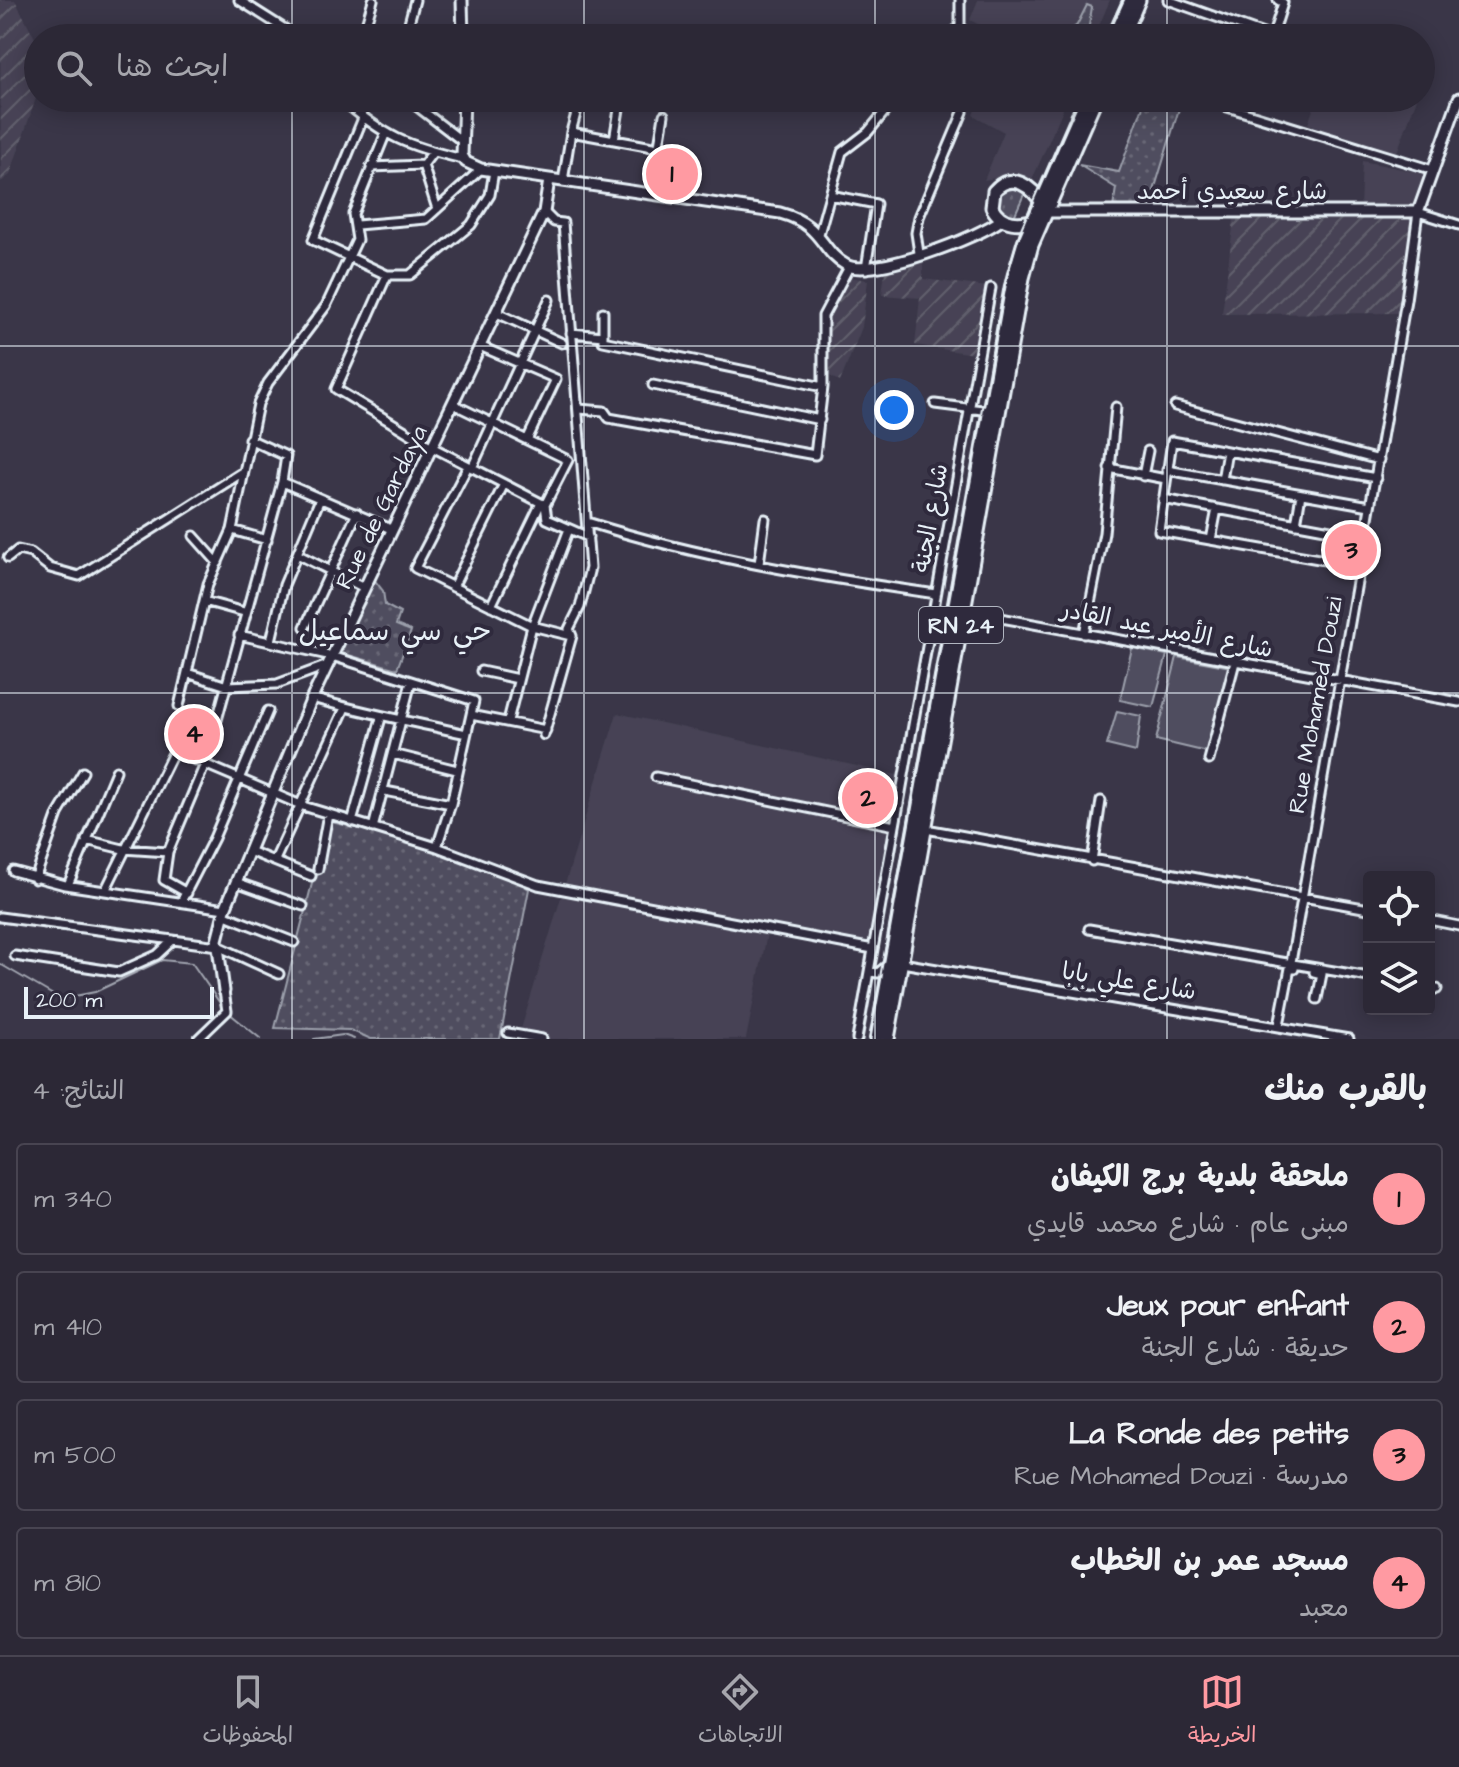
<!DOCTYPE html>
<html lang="ar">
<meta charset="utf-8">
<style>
body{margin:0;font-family:"Architects Daughter","Playpen Sans Arabic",sans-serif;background:#34303e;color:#f1f3f6;direction:rtl}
.controls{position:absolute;right:24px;bottom:24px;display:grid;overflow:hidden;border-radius:8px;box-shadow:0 4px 20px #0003}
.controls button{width:72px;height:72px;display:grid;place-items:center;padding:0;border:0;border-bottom:2px solid #484451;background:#2c2836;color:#f1f3f6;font:40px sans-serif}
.scale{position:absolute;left:24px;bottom:20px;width:190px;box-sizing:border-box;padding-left:8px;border:4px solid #e8f1f8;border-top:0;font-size:22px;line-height:28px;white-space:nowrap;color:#e8f1f8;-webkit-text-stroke:6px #2f2a3d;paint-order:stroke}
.you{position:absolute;left:894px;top:410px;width:28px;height:28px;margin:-20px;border:6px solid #fff;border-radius:50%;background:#1a73e8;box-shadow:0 0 0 12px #1a73e833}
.badge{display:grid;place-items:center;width:52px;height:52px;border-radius:50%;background:#ff9aa2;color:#111;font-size:26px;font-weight:700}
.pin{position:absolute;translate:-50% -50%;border:4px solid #fff;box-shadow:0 2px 8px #0006}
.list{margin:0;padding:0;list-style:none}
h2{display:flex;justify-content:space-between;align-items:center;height:104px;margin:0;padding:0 32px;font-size:34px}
h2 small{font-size:26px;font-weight:400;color:#a6a6ad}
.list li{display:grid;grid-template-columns:52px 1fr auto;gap:24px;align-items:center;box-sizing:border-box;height:112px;margin:0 16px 16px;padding:0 16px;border:2px solid #484451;border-radius:8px}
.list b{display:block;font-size:30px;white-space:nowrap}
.list p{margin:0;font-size:26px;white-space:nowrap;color:#a6a6ad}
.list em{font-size:26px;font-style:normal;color:#a6a6ad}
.icon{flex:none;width:44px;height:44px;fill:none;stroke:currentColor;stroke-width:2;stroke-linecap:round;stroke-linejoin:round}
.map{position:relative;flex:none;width:1459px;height:1039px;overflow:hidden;direction:ltr}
.search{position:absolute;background:#2c2836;box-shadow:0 4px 20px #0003;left:24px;right:24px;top:24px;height:88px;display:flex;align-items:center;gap:20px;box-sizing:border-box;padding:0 28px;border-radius:44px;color:#a6a6ad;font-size:30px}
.sheet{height:616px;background:#2c2836}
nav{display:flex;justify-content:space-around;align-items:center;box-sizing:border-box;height:112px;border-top:2px solid #484451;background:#2c2836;font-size:22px;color:#a6a6ad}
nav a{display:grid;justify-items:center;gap:4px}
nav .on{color:#ff9aa2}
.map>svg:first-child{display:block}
.built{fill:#464354}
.industrial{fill:url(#industrial-furrows)}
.grass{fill:url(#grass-dots);stroke:#9ca0ac;stroke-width:2}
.green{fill:#504e5f;stroke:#9ca0ac;stroke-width:2}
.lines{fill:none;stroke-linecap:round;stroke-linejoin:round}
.stream{stroke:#a2a6b1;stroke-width:2}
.street-casing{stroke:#e8f1f8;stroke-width:13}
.secondary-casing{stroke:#e8f1f8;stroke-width:15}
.primary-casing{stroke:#e8f1f8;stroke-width:17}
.street{stroke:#2f2a3d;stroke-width:7}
.secondary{stroke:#2f2a3d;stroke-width:9}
.primary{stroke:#2f2a3d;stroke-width:11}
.tram{stroke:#e8f1f8;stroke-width:2}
.grid{fill:none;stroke:#e8f1f8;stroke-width:2;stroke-opacity:0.55}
.labels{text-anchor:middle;stroke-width:8;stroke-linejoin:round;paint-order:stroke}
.shield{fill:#2f2a3d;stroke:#b0b5c0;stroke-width:2}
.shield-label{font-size:22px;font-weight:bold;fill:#e8f1f8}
.street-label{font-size:24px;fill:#e8f1f8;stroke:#2f2a3d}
.quarter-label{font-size:28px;fill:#e8f1f8;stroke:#2f2a3d}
</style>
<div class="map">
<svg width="1459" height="1039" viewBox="0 0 1459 1039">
<defs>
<pattern id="industrial-furrows" width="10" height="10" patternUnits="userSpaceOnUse" patternTransform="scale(2)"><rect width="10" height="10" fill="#464354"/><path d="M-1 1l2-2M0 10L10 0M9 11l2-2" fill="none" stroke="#615f6d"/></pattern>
<pattern id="grass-dots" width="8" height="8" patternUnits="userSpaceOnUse" patternTransform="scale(2)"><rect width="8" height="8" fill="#504e5f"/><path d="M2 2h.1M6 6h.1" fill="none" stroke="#696877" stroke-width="1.8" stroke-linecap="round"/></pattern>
</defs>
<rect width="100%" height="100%" fill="#3a3648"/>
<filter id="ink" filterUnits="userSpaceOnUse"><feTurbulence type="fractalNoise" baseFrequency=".0125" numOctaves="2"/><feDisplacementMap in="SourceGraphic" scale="16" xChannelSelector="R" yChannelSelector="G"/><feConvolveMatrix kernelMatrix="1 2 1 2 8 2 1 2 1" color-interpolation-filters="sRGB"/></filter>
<g filter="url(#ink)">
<!-- built -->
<path class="built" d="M978,0h132l-16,38h-88l-36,-18z
M980,98h88l-36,82 -20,-5 -28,5 20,-48 -31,-17z
M1317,98h100l-21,57 -88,-31z
M1362,161l65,13 -9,27 -10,6h-48z
M617,713l285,63 -33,167 -100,-19 -23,115h-228z"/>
<!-- industrial -->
<path class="industrial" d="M0,0h15l23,44v48l-28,83 -9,7z
M1415,218l-15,95 -178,1 12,-95z
M923,262v17l65,8 -15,67 -58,-9 5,-47 -38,-3 3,-24z
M849,277l19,3 -6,47 -22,55 -15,-9 3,-24 -4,-19 3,-18z"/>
<!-- grass -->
<path class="grass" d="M1087,5l5,2 -5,31h-26l16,-13z
M1146,98l36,1 -33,108 -36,1 3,-20 -37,-23 40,7z
M1010,186l15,6 -12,27 -15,-10v-14z
M373,578l10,13 2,14 15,8 -4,12 15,6 -14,38 -59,-17z
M328,821c63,16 148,30 201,68l-29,150h-129l-21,-9 -75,-2z"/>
<!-- green -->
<path class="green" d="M1132,648l35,7 -14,52 -33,-7z
M1177,657l54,10 -24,85 -51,-12z
M1117,711l24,5 -5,36 -29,-7z"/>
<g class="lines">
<!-- stream -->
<path class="stream" d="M0,964l60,35 35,-7 67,-32 30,3 32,46
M229,1013l32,26
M314,1039l29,-4 11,4"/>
<!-- street casing -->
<g class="street-casing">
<path id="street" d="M239,0l60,38
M1168,0l104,37
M1125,34l14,4
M362,38l11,-38
M405,38l10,-38
M949,38l11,-12v-26
M1272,38l11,-35 -5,-3
M340,98c45,39 66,48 123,61
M406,98l56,43
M1198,98l235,72
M363,118l-50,122 74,35h23l61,-50 19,-30 4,-24
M571,132l8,-30
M614,140l6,-37
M423,165l14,44
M371,167l52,-2 10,-13
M563,181l8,-49 87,16
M651,193l13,-78
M830,195l46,9 -10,65
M544,212l10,10 9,1 27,345 -10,39 -11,22 3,7
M357,225l69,-6 55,-50
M819,234l23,-82 26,-20 28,-34
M919,253l-3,-20 3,-16 44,-105
M387,275l-51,114 96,58 113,58
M603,312v29l220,46
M497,313l65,30
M571,333l32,3
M482,347l74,32 -28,59
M653,385l167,35
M453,404l115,56 -23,45 2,14 41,18
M935,404l55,7
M1175,406l204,54
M579,409l25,2 5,7 206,37 8,-68v-71l26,-49
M468,466l-53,102 117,58 40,10 -28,99
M472,468l77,-168
M1109,468l57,11
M1167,470l203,36
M1143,476l5,-25
M1222,480l5,-29
M282,482l109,47
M1163,499l200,37
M587,522c113,36 232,55 349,72
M1296,524l5,-30
M232,530l35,10
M194,536l24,27
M1211,540l6,-31
M299,555l65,33
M8,558l10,-8 13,3 19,15 29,8 164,-104
M759,564l6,-45
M1359,566l-200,-35 13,-90 204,37
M453,587l51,-103
M204,601l40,11
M491,606l50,-103
M963,611l496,91
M305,627l52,-114
M1084,634l20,-101 12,-126
M239,635l93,21 142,45 -23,103 -14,43
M271,641l13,-56 36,-86
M481,671l37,8
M187,673l40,13 50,-2 51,-19
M312,698c51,15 102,24 154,36
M179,706l29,-122 24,-54 26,-126 10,-21 58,-77 31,-66 -4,-26 32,-79
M471,715l75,15
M508,721l24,-95 37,-97
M393,754l64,16
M1209,760l26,-98
M656,777l239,49
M385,791l66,13
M352,822l29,-104
M373,828l38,-146
M926,829l443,80
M86,840l37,9 45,3 -4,28 23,13
M249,851l62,25
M168,852l37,-88 77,-282 4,-26 -37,-17
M275,860l70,-152
M1092,861l9,-60
M318,869l10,-55
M13,871l52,14 160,24
M35,879l23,-65 25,-42
M236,882l67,24
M68,885l48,-114
M106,889l68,-138 129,55 134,41 101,38 335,64
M182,900l32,-62 54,-127
M225,915l69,27
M0,917l218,29 61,28
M1429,920l30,6
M1089,929l280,48
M15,956l104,16 38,-17 16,-15
M902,963l447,76
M1290,968l116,-668 12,-88 41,13
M870,972l8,1 12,-10
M1314,972l8,2 -5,25
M1429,988l8,1
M1279,1025l11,-57 4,1
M508,1033l34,6
M198,1039l29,-28 -3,-20
M857,1039l134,-751"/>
</g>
<!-- secondary casing -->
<g class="secondary-casing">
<path id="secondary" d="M462,0l1,38
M464,98l-2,57 4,7 15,7 299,44c44,12 39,37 66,52 24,14 135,-28 156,-46
M1047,212h371l41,-114
M224,991l-7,-51 8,-31 87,-211 232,-486 5,-32"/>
</g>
<!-- primary casing -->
<g class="primary-casing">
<path id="primary" d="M1114,38l17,-38
M1123,38l16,-38
M1038,218c-17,8 -37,7 -46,-11l2,-16c18,-21 39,-4 50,15
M877,1039l137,-763 10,-34 63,-144
M888,1039l135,-761 9,-33 64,-147"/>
</g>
<!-- street -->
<use href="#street" class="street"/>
<!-- secondary -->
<use href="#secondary" class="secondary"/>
<!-- primary -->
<use href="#primary" class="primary"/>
<!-- tram -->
<path class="tram" d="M1105,38l17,-38
M869,1039l135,-754 16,-54 58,-133"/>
</g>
</g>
<!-- grid -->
<path class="grid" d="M292,0v38M584,0v38M875,0v38M1167,0v38M292,98v941M584,98v941M875,98v941M1167,98v941M0,346h1459M0,693h1459"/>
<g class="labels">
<!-- shield labels -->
<rect class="shield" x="919" y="607" width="84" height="36" rx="6"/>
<g class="shield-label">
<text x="961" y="633">RN 24</text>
</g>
<!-- street labels -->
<g class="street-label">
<text x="1232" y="199">شارع سعيدي أحمد</text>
<text transform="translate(381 507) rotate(-64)" y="8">Rue de Gardaya</text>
<text transform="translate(930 518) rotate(-80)" y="8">شارع الجنة</text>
<text transform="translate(1167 629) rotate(11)" y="8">شارع الأمير عبد القادر</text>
<text transform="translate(1315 705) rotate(-80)" y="8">Rue Mohamed Douzi</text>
<text transform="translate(1129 981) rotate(9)" y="8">شارع علي بابا</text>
</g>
<!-- quarter labels -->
<g class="quarter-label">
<text x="395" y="640">حي سي سماعيل</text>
</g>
</g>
</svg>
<div class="controls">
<button><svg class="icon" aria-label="locate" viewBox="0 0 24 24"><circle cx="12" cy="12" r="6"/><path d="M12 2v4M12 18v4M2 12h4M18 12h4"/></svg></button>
<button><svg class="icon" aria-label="layers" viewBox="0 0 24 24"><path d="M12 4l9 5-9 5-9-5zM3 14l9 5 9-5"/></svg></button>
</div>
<div class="scale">200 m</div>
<div class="you"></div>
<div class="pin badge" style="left:672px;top:174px">1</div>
<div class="pin badge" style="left:868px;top:798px">2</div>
<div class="pin badge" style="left:1351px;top:550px">3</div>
<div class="pin badge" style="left:194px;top:734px">4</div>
<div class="search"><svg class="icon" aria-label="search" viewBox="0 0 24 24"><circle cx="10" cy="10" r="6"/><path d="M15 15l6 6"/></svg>ابحث هنا</div>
</div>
<section class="sheet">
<h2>بالقرب منك<small>النتائج: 4</small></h2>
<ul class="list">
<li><span class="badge">1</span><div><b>ملحقة بلدية برج الكيفان</b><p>مبنى عام · شارع محمد قايدي</p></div><em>340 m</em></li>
<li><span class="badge">2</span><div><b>Jeux pour enfant</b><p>حديقة · شارع الجنة</p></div><em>410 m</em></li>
<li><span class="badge">3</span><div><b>La Ronde des petits</b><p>مدرسة · Rue Mohamed Douzi</p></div><em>500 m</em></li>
<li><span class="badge">4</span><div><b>مسجد عمر بن الخطاب</b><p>معبد</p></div><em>810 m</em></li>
</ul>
</section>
<nav>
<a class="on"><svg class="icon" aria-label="map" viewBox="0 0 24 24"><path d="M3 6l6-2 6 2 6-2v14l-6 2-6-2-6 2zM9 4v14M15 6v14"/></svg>الخريطة</a>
<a><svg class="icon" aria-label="directions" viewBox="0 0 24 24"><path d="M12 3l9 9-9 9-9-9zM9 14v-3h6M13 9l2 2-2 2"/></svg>الاتجاهات</a>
<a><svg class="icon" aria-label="saved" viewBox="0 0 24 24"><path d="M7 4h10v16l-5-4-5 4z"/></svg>المحفوظات</a>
</nav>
